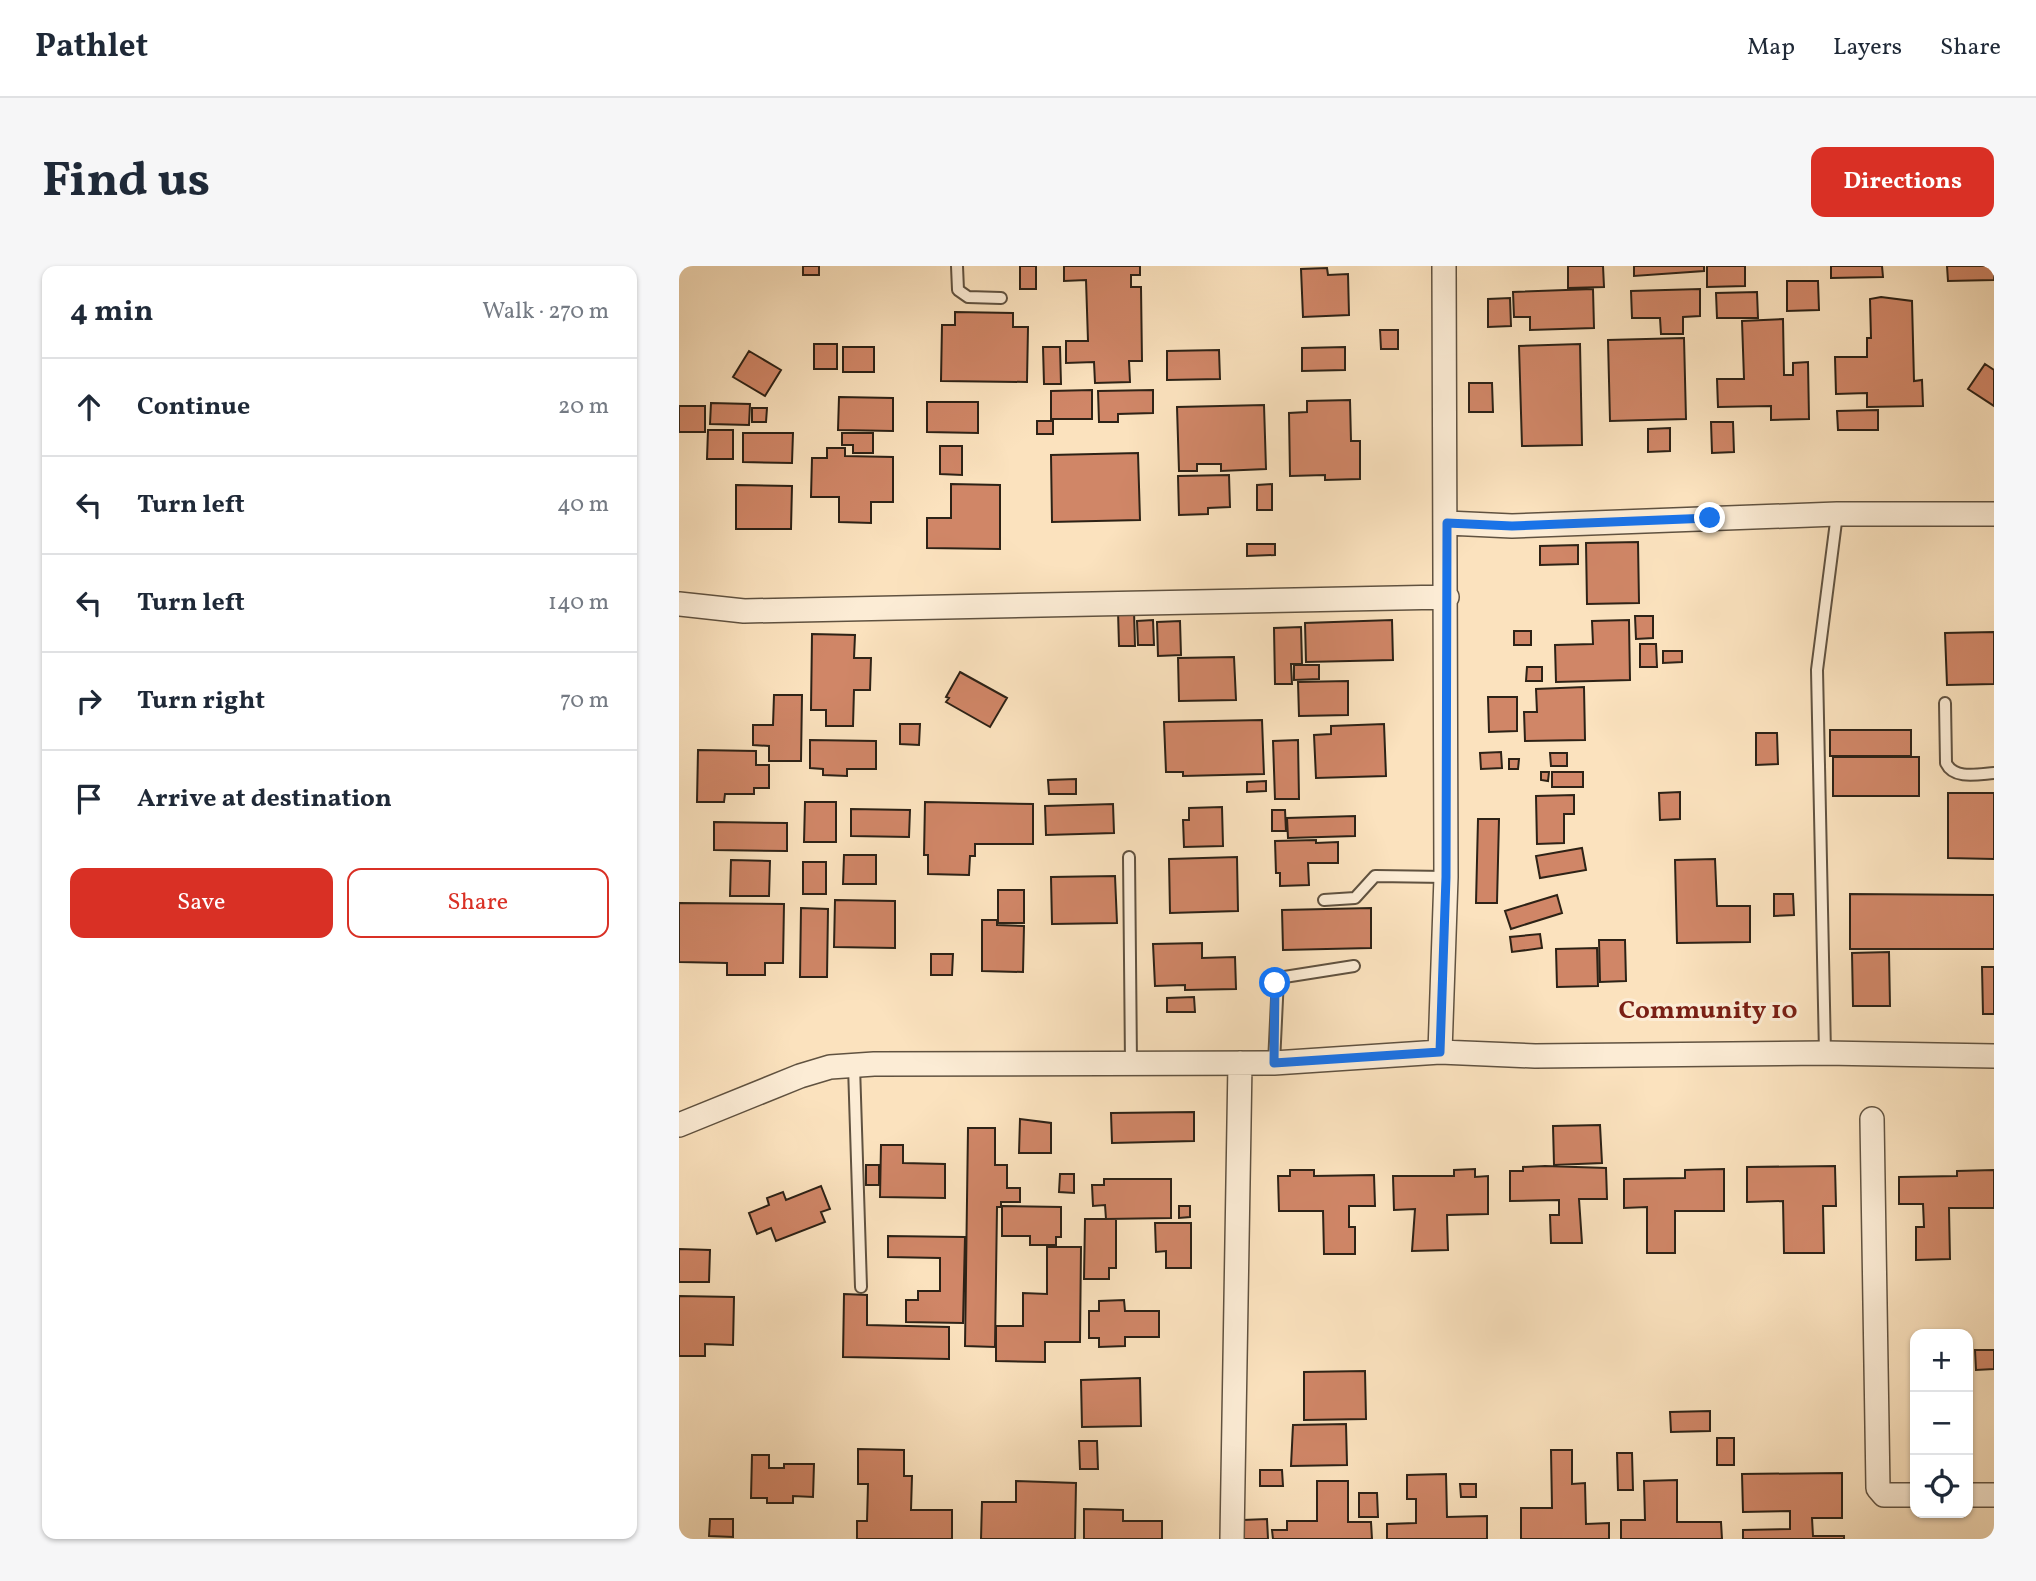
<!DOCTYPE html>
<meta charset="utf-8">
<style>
body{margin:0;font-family:Vollkorn,serif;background:#f6f6f7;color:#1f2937}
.controls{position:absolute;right:21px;bottom:21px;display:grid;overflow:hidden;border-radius:14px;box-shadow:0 2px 5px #0004}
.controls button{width:63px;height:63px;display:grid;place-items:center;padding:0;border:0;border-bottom:2px solid #e0e1e3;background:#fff;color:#1f2937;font:35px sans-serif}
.stop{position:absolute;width:21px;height:21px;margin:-16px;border:5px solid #1a73e8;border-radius:50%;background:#fff}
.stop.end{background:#1a73e8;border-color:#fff;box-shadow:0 2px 7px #0008}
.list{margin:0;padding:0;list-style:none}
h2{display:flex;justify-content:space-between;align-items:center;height:91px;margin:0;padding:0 28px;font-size:30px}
h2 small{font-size:23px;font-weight:400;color:#747a83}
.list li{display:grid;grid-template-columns:46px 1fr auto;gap:21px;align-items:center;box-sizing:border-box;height:98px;padding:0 28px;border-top:2px solid #e0e1e3}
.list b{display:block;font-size:26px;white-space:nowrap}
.list em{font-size:23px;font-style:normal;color:#747a83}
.actions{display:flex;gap:14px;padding:21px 28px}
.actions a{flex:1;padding:16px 0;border:2px solid #d93025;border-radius:14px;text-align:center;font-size:24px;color:#d93025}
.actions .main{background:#d93025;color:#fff}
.icon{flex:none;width:38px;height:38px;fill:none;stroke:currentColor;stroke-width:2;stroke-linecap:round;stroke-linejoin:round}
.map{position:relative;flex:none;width:1315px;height:1273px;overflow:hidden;border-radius:14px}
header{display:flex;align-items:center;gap:42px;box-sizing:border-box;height:98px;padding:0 35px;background:#fff;border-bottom:2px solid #e0e1e3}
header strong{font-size:33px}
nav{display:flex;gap:38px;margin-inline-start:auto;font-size:24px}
.intro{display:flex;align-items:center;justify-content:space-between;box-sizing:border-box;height:168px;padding:0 42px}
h1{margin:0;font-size:49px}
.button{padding:18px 32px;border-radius:14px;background:#d93025;color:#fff;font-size:24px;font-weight:700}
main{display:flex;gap:42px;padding:0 42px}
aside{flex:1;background:#fff;border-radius:14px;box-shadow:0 2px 5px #0004}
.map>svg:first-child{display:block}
.building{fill:#d08667;stroke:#2d2216;stroke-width:2}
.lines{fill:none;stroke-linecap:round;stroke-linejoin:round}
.service-casing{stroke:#605240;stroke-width:14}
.minor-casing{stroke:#605240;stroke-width:26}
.service{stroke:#fcecd5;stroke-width:10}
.minor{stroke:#fcecd5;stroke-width:23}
.route{stroke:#1a73e8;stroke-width:9}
.labels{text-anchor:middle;stroke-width:6;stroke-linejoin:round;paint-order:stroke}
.district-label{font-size:26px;font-weight:bold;fill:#7a1f14;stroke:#fcecd5}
</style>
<header>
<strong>Pathlet</strong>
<nav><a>Map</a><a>Layers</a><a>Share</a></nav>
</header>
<div class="intro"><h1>Find us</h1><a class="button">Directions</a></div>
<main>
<aside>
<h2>4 min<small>Walk · 270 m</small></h2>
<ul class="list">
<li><svg class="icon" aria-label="ahead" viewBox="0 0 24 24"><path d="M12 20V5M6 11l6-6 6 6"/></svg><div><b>Continue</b></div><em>20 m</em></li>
<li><svg class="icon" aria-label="left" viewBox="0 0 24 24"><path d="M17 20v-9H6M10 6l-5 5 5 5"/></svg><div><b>Turn left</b></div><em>40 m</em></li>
<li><svg class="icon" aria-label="left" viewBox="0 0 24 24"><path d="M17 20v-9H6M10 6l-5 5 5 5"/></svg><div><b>Turn left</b></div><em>140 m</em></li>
<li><svg class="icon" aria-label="right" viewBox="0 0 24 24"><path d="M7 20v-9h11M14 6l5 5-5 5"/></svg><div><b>Turn right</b></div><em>70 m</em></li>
<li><svg class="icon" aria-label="arrive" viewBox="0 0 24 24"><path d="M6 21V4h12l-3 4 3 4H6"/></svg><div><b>Arrive at destination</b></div></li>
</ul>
<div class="actions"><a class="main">Save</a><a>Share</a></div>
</aside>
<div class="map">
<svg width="1315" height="1273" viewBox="0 0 1315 1273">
<rect width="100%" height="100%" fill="#fbe2be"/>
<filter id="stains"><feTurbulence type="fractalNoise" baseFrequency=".00286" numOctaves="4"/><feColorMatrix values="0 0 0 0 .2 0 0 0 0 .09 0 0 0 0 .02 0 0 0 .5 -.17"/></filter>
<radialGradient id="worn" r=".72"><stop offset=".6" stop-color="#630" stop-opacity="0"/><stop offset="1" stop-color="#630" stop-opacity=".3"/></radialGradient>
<!-- building -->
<path class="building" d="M124,0h16v9h-16z
M341,0h16v23h-16z
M385,0h76v9h-9v12h10l1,74h-13l1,21 -35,1 -1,-21 -28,1v-22h22l-2,-61 -22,1z
M889,0h35l1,21 -36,1z
M955,0h70v5l-70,5z
M1028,0h38v20l-38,1z
M1152,0h51l1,11 -52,1z
M1268,0h47v14l-46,1z
M648,2l1,7 20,-1 1,41 -46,2 -2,-48z
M1108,15h31l1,29 -32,1z
M914,23l1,39 -64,2v-13h-16l-1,-25z
M1021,23v27l-17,1v17h-22l-1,-16h-28l-1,-27z
M1078,26l1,26h-41l-1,-25z
M1202,31l31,4 2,80 8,-1 1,26 -56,1v-14l-31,1 -1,-37h32v-19h4l-1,-39z
M831,32l1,28 -23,1v-28z
M276,46l58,1v14h15l-1,55 -86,-1 1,-56h13z
M1104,53l1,56h9v-12l15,-1 1,57 -38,1v-14l-53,1 -1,-28h27l-2,-58z
M701,64h18v19h-17z
M1005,72l2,81 -76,2 -2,-81z
M135,78h23v25h-23z
M901,78l2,101 -60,1 -3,-100z
M164,81h31v25h-31z
M364,81h17l1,37h-17z
M666,81v23l-43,1v-23z
M540,84l1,29 -53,1v-29z
M70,85l32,19 -16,26 -32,-19z
M1306,98l9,6v36l-26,-17z
M790,117h23l1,29h-24z
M413,124v29h-41v-28z
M474,124v23l-35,1v8h-19l-1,-31z
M160,131l54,1v33l-55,-1z
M671,134l1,41h9v38l-35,1v-5l-35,1 -1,-63 18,-1v-11z
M248,136h51v31l-51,-1z
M32,137l39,1 -1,21 -39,-1z
M585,139l2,64 -45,2v-7h-24v7h-18l-2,-64z
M0,140h26v26h-26z
M73,142h15l-1,14h-14z
M1199,144v20h-40l-1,-19z
M358,155h16v13h-16z
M1032,156h22l1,30 -22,1z
M991,162v23l-22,1v-23z
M29,164h25v29h-26z
M64,167h50l-1,30 -49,-1z
M163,167h31v20h-20v-8h-11z
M261,180h22v29l-22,-1z
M148,182h18v8l48,1v45h-22v21l-32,-1v-25h-28l1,-39h15z
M459,187l2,67 -88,2 -1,-67z
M550,209l1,32 -22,1v6l-29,1 -1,-39z
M272,218l49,1v64l-73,-1v-30h24z
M593,218v26h-15v-25z
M57,219l56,1 -1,43h-55z
M959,276l1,61 -52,1 -1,-61z
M568,278h28v11l-28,1z
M899,279v19l-38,1v-19z
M439,345h16l1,35h-16z
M956,350h18v22l-17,1z
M474,354l1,25h-16l-1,-24z
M713,354l1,40 -87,2 -1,-39z
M950,354l1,60 -74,2 -1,-37 38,-1 -1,-23z
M501,355l1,34 -23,1 -1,-34z
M622,361l1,37h-11l1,20h-17l-1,-56z
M835,365h17v14h-17z
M1315,366v52l-47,1 -2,-52z
M133,368l43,1 -1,23h17l-1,32h-16l-1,36h-27v-16h-15z
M961,378h16l1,23h-17z
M984,385h19v11l-19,1z
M555,391l2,43 -57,1 -1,-43z
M615,399h25v14l-25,1z
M848,401h15v14h-16z
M281,406l47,26 -17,29 -44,-25 3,-4 -3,-1z
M669,415v34l-49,1 -1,-34z
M905,421l1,53 -60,1 -1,-29h13l-1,-23z
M95,429h28l-1,66h-32v-15l-16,-1v-20h20z
M809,431h29v34l-28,1z
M583,454l2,54 -81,2v-4h-17l-2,-50z
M221,458h20l-1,21 -19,-1z
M705,458l2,52 -70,2 -2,-43 17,-1v-8z
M1151,464h81v26h-81z
M1077,467h21l1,31 -22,1z
M131,474l66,1v28h-29v7l-24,-1v-6l-13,-1z
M619,474l1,59h-24l-2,-58z
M19,484l58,1v14h13v23h-15v6h-29l-1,8h-27z
M822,486l1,16 -21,1 -1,-16z
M871,487h17v13h-16z
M1154,491h86v39h-86z
M830,493h10l-1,10h-9z
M862,506h8l-1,9 -7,-1z
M873,506h31v15h-31z
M397,513v15h-27l-1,-14z
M587,515v10l-19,1v-10z
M1001,526v27l-20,1 -1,-27z
M1269,527h46v66l-46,-1z
M895,529v19h-10v29l-27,1 -1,-48z
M126,536h31v40h-32z
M246,536l108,2v40h-58v12h-5l-1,19 -41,-1v-19h-4z
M434,538l1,29 -68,2 -1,-29z
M543,541l1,39 -39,1 -1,-27h6v-12z
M172,543l59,1 -1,27 -58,-1z
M593,544h13l1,21h-14z
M676,550v20l-67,2 -1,-20z
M799,553h21l-2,84h-21z
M35,556l73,1v28l-73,-1z
M637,574v3l22,-1v21h-30l1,22 -29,1v-13h-4l-1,-32z
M903,582l4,22 -46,8 -4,-22z
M165,589h32v29h-33z
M558,591l1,54 -68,2 -1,-54z
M1036,593l2,47h33v36l-73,1 -2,-83z
M52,594l39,1 -1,35h-39z
M124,596h23v32h-23z
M436,610l2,47 -65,1 -1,-47z
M319,624h26v33h-26z
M1095,628h19l1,21 -20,1z
M1171,628l144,1v54h-144z
M878,629l5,18 -51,16 -6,-18z
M156,634l60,1v47l-61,-1z
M0,637l105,1 -1,59h-18v12h-38v-12l-48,-1z
M122,642l27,1 -1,68h-27z
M692,642v40l-88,2 -1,-40z
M303,654h15v5l27,1 -1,46 -41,-1z
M861,668l2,14 -30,4 -2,-15z
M920,674h26l1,41 -26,1z
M523,677v15l33,-1 1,32 -51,1v-5l-30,1 -2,-42z
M918,682l1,38 -41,1 -1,-38z
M1210,686l1,54h-37l-1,-53z
M252,688h22l-1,21h-21z
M1303,701h12v47h-11z
M515,731l1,15h-28v-14z
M515,846v29l-82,2 -1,-30z
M341,853l31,4v30h-32z
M921,859l2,38 -48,2 -1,-39z
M289,862h27v37h12v23h13v14h-19v5h-4l-2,140 -30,-1z
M202,879h22v18l42,1v34l-65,-1z
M187,899h13v20h-13z
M866,900l61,2 1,31h-28l3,44h-31l-1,-28h9v-15l-49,1v-30h13v-4z
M1156,900l1,40h-13l1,47h-40l-1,-52 -36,1v-35z
M796,903v8l13,-1v38l-41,1 1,35 -36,1 3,-42 -21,1 -1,-34h61v-6z
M1045,903v42h-49v42h-28v-46l-23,1v-29l61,-1v-8z
M611,904h24v6l60,-1 1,31h-26v21h6v27h-31l-1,-43h-44l-1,-35h12z
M1315,904v38h-45l1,51 -34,1v-33h8l-1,-23h-24v-27l58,-1v-5z
M381,908h14v19l-15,-1z
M425,913h67v39l-65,1 -1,-14 -12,1 -1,-21h12z
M142,920l9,23 -9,3 4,10 -49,19 -5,-13 -14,6 -8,-21 20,-8 -2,-7 16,-6 3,8z
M323,940l59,1v30h-5v8h-26v-9h-28z
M500,940h11v11l-11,1z
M406,953h31v49h-7v11h-25z
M476,957h36v45h-25v-17l-10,1z
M209,970l77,1 -2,86 -57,-1v-22h12v-9h22v-33l-52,-1z
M368,981h34l-1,95h-35v20l-49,-1v-35h27v-33l24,1z
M0,983l31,1 -1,32h-30z
M165,1028l23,1v30l82,2v32l-106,-2z
M0,1030l55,1 -1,48 -28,-1v12h-26z
M445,1034l1,11h34v26h-34v9l-26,1v-9h-10v-27h10v-10z
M1296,1084h19v19l-18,1z
M686,1105l1,48 -62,1v-48z
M461,1112l1,48 -59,1 -1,-47z
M1031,1145v20l-39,1 -1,-20z
M667,1158l1,41 -56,1 2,-41z
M1038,1172h17v27h-17z
M400,1175h18l1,28h-18z
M179,1183l46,1v26h8l-1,34h41v29h-95v-18h10l1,-37h-10z
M872,1184h21v34l13,-1 1,41 23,-1v16h-88v-31h31z
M938,1187h15l1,37h-15z
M73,1189h17v13h15v-4h30l-1,33 -20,-1v7h-26v-5h-16z
M581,1204h22l1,16h-23z
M1163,1207v45h-30l1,18h31v3h-101v-9l47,-1v-18l-47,1 -1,-38z
M767,1208l1,43 40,-1v23h-100v-15l29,-1v-24h-9v-24z
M998,1214v42h44l1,17h-101v-19h24l-1,-39z
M337,1215l60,2 -1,56h-94l1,-37h34z
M638,1215h31v41h23l1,17h-99l-1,-9h15v-9h30z
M781,1218h16v13h-15z
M680,1227h18l1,24h-19z
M405,1243l39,1v11h39v18h-78z
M31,1253h23v18l-24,-1z
M588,1253l1,20h-25v-19z"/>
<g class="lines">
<!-- service casing -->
<g class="service-casing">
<path id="service" d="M278,0l1,24 10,7 33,1
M1266,437l1,60c8,17 33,11 48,10
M450,591l2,206
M645,634l31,-2 20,-22 71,1
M1146,787l-8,-383 20,-156
M595,797l4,-85 76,-12
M175,800l7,221"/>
</g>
<!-- minor casing -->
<g class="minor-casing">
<path id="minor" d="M768,257l65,3 325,-12h157
M0,338l65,7 703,-14
M761,786l6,-175 -2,-611
M1193,853l6,369 6,7h31
M0,859l121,-49 30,-9 44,-3 400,-1 166,-11 95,4 290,-3 169,3
M1289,1229h26
M553,1273l8,-476"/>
</g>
<!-- service -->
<use href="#service" class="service"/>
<!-- minor -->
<use href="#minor" class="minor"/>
</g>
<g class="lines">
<!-- route -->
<path class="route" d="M596,717l-1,80 166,-11 6,-175 1,-354 65,3 198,-8"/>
</g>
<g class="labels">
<!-- district labels -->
<g class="district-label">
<text x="1029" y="752">Community 10</text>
</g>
</g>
<rect width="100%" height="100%" filter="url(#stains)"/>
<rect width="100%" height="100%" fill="url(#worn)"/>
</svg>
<div class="controls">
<button>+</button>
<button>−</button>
<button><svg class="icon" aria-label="locate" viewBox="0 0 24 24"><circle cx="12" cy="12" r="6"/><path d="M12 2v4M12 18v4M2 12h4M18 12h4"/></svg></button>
</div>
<div class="stop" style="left:596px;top:717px"></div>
<div class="stop end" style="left:1031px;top:252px"></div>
</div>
</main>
